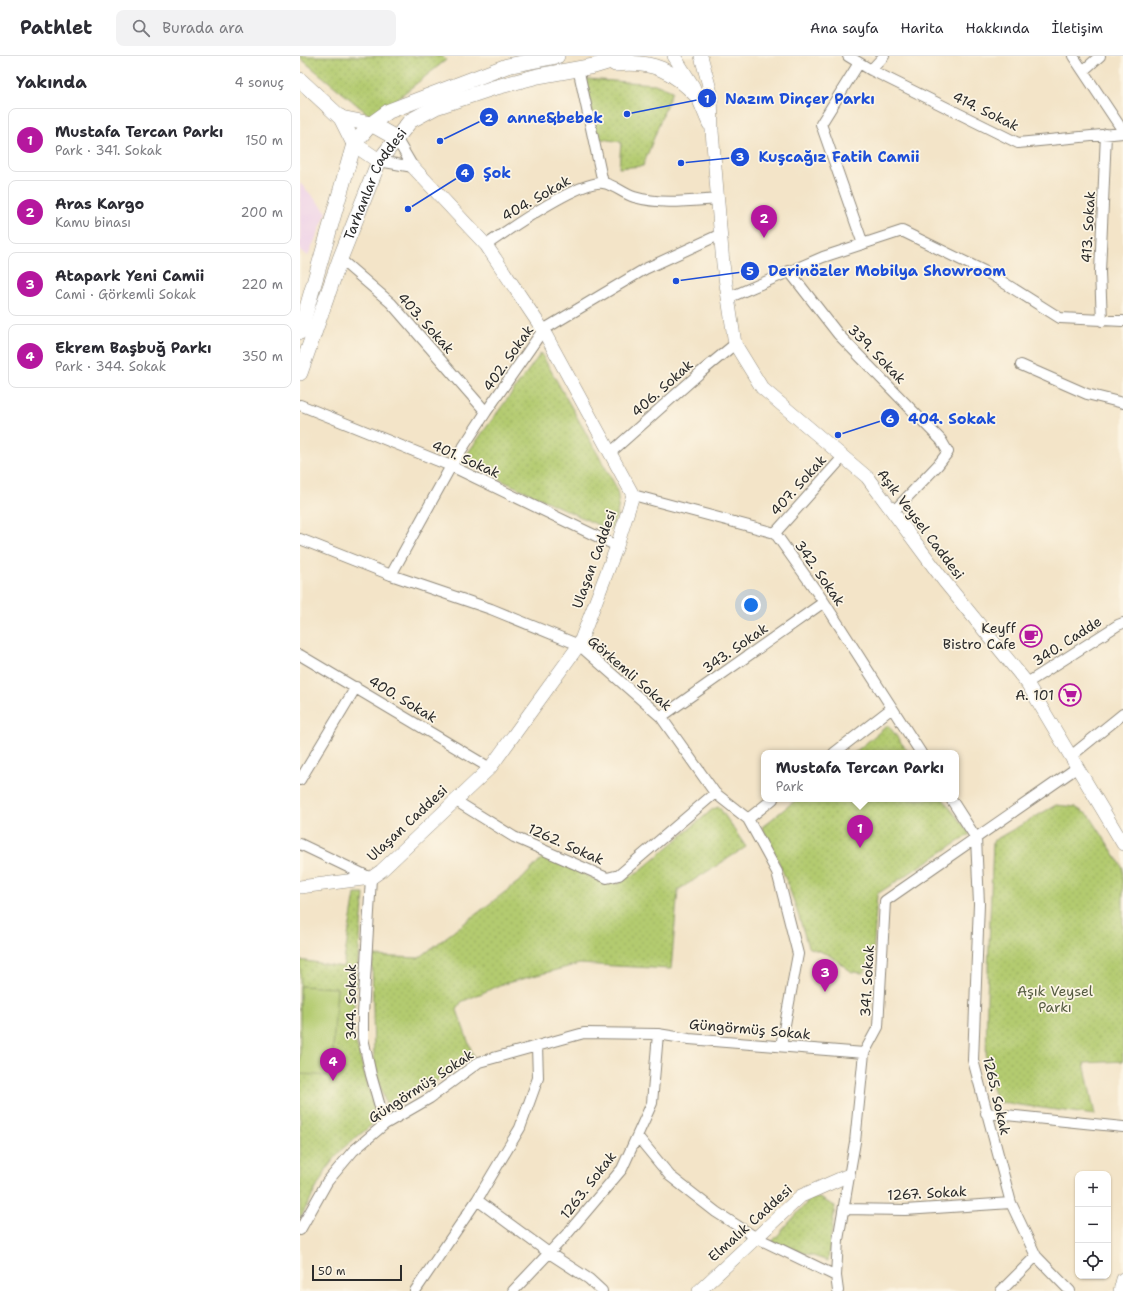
<!DOCTYPE html>
<html lang="tr">
<meta charset="utf-8">
<style>
body{margin:0;font-family:"Shantell Sans",sans-serif;background:#f2f2f3;color:#2b2b33}
.controls{position:absolute;right:12px;bottom:12px;display:grid;overflow:hidden;border-radius:8px;box-shadow:0 1px 3px #0004}
.controls button{width:36px;height:36px;display:grid;place-items:center;padding:0;border:0;border-bottom:1px solid #e1e1e2;background:#fff;color:#2b2b33;font:20px sans-serif}
.scale{position:absolute;left:12px;bottom:10px;width:90px;box-sizing:border-box;padding-left:4px;border:2px solid #2b2b2b;border-top:0;font-size:11px;line-height:14px;white-space:nowrap;color:#2b2b2b;-webkit-text-stroke:3px #fcf5e5;paint-order:stroke}
.you{position:absolute;left:451px;top:549px;width:14px;height:14px;margin:-10px;border:3px solid #fff;border-radius:50%;background:#1a73e8;box-shadow:0 0 0 6px #1a73e833}
.badge{display:grid;place-items:center;width:26px;height:26px;border-radius:50%;background:#b5179e;color:#fff;font-size:13px;font-weight:700}
.pin{position:absolute;translate:-50% -33px;filter:drop-shadow(0 1px 2px #0008)}
.pin::after{content:'';position:absolute;top:21px;width:14px;height:12px;background:inherit;clip-path:polygon(0 0,100% 0,50% 100%)}
.popup{position:absolute;left:461px;top:694px;width:198px;height:52px;box-sizing:border-box;display:grid;place-content:center;border-radius:8px;background:#fff;filter:drop-shadow(0 1px 3px #0005);font-size:13px;white-space:nowrap;color:#7c7c81}
.popup b{font-size:15px;color:#2b2b33}
.popup::after{content:'';position:absolute;left:50%;top:100%;margin-left:-8px;border:8px solid transparent;border-top-color:#fff}
.list{margin:0;padding:0;list-style:none}
h2{display:flex;justify-content:space-between;align-items:center;height:52px;margin:0;padding:0 16px;font-size:17px}
h2 small{font-size:13px;font-weight:400;color:#7c7c81}
.list li{display:grid;grid-template-columns:26px 1fr auto;gap:12px;align-items:center;box-sizing:border-box;height:64px;margin:0 8px 8px;padding:0 8px;border:1px solid #e1e1e2;border-radius:8px}
.list b{display:block;font-size:15px;white-space:nowrap}
.list p{margin:0;font-size:13px;white-space:nowrap;color:#7c7c81}
.list em{font-size:13px;font-style:normal;color:#7c7c81}
.icon{flex:none;width:22px;height:22px;fill:none;stroke:currentColor;stroke-width:2;stroke-linecap:round;stroke-linejoin:round}
.map{position:relative;flex:none;width:823px;height:1235px;overflow:hidden}
header{display:flex;align-items:center;gap:24px;box-sizing:border-box;height:56px;padding:0 20px;background:#fff;border-bottom:1px solid #e1e1e2}
header strong{font-size:19px}
nav{display:flex;gap:22px;margin-inline-start:auto;font-size:14px}
.search{width:280px;height:36px;background:#f2f2f3;display:flex;align-items:center;gap:10px;box-sizing:border-box;padding:0 14px;border-radius:8px;color:#7c7c81;font-size:15px}
main{display:flex}
aside{flex:1;background:#fff}
.map>svg:first-child{display:block}
.built{fill:#eed0e8}
.grass{fill:url(#grass-dots);stroke:#6f7b4e}
.pitch{fill:#b3cb70;stroke:#6f7b4e}
.lines{fill:none;stroke-linecap:round;stroke-linejoin:round}
.minor-casing{stroke:#8f887a;stroke-width:12}
.tertiary-casing{stroke:#8f887a;stroke-width:14}
.secondary-casing{stroke:#8f887a;stroke-width:16}
.minor{stroke:#fff;stroke-width:10}
.tertiary{stroke:#fff;stroke-width:13}
.secondary{stroke:#fff;stroke-width:15}
.labels{text-anchor:middle;stroke-width:3.5;stroke-linejoin:round;paint-order:stroke}
.street-label{font-size:14px;fill:#2b2b2b;stroke:#fcf5e5}
.poi-label{font-size:14px;fill:#2b2b2b;stroke:#fcf5e5;text-anchor:end}
.park-label{font-size:14px;fill:#545b40;stroke:#fcf5e5}
.leader{fill:none;stroke:#1d4ed8;stroke-width:1.5}
.callout-dot{fill:#1d4ed8;stroke:#fcf5e5;stroke-width:1.5}
.mark-label{font-size:12px;text-anchor:middle;font-weight:bold;fill:#fff}
.callout-label{font-size:15px;text-anchor:middle;font-weight:bold;fill:#1d4ed8;stroke:#fcf5e5;stroke-width:3.5;stroke-linejoin:round;paint-order:stroke}
</style>
<header>
<strong>Pathlet</strong>
<div class="search"><svg class="icon" aria-label="search" viewBox="0 0 24 24"><circle cx="10" cy="10" r="6"/><path d="M15 15l6 6"/></svg>Burada ara</div>
<nav><a>Ana sayfa</a><a>Harita</a><a>Hakkında</a><a>İletişim</a></nav>
</header>
<main>
<aside>
<h2>Yakında<small>4 sonuç</small></h2>
<ul class="list">
<li><span class="badge">1</span><div><b>Mustafa Tercan Parkı</b><p>Park · 341. Sokak</p></div><em>150 m</em></li>
<li><span class="badge">2</span><div><b>Aras Kargo</b><p>Kamu binası</p></div><em>200 m</em></li>
<li><span class="badge">3</span><div><b>Atapark Yeni Camii</b><p>Cami · Görkemli Sokak</p></div><em>220 m</em></li>
<li><span class="badge">4</span><div><b>Ekrem Başbuğ Parkı</b><p>Park · 344. Sokak</p></div><em>350 m</em></li>
</ul>
</aside>
<div class="map">
<svg width="823" height="1235" viewBox="0 0 823 1235">
<defs>
<pattern id="grass-dots" width="8" height="8" patternUnits="userSpaceOnUse"><rect width="8" height="8" fill="#b3cb70"/><path d="M2 2h.1M6 6h.1" fill="none" stroke="#9aae61" stroke-width="1.8" stroke-linecap="round"/></pattern>
</defs>
<rect width="100%" height="100%" fill="#fcf5e5"/>
<filter id="ink" filterUnits="userSpaceOnUse"><feTurbulence type="fractalNoise" baseFrequency=".025" numOctaves="2"/><feDisplacementMap in="SourceGraphic" scale="8" xChannelSelector="R" yChannelSelector="G"/><feConvolveMatrix kernelMatrix="1 2 1 2 8 2 1 2 1" color-interpolation-filters="sRGB"/></filter>
<filter id="wash" filterUnits="userSpaceOnUse"><feTurbulence type="fractalNoise" baseFrequency=".012" numOctaves="4" result="noise"/><feDisplacementMap in="SourceGraphic" scale="16" xChannelSelector="R" yChannelSelector="G"/><feGaussianBlur stdDeviation="0.9" result="paint"/><feColorMatrix in="noise" values="0 0 0 0 0 0 0 0 0 0 0 0 0 0 0 0 0 1.4 0 .05"/><feComposite in="paint" operator="in"/></filter>
<g filter="url(#wash)">
<rect width="100%" height="100%" fill="#f3e4c8"/>
<!-- built -->
<path class="built" d="M0,127l27,29 -19,44 -8,-5z"/>
<!-- grass -->
<path class="grass" d="M0,0h142l4,4 -73,58 -73,-60z
M286,23l69,5 17,7 -29,75 -24,2 2,-26 -25,-4z
M241,297l74,132c6,16 4,31 -6,45l-145,-67v-5z
M588,669l21,28h-55z
M497,743h146l27,35 -93,60 -4,63 -9,16 -12,-1 -23,-17 -21,-8c-12,-43 -25,-80 -46,-120z
M756,749l19,2 15,9 33,52v193l-39,2 11,52 -98,-13 -11,-30 1,-75 6,-156z
M419,751l27,40 -68,43 -7,79 -92,-5 -76,20 -42,18 -4,8 17,48 -86,52 -9,-27 -5,-24 -2,-103 47,2 103,-79 21,-22 55,23 20,4 23,-14 72,-61z
M55,838h9l-12,134 25,91 -3,4 -32,26 -15,19 -27,51v-259l43,7z
M519,1142l16,8 -7,55 -56,-19 38,-43z"/>
<!-- pitch -->
<path class="pitch" d="M0,930l37,2 -6,88 -31,-2z"/>
</g>
<g filter="url(#ink)">
<g class="lines">
<!-- minor casing -->
<g class="minor-casing">
<path id="minor" d="M548,0l23,14 147,73 105,-10
M773,0l50,75
M559,7l-38,61 42,120
M278,12l25,115
M571,14l13,-14
M783,15l17,-15
M96,82l17,29
M79,105l34,6
M186,189c22,-15 93,-65 117,-62 10,1 21,11 31,14 28,8 55,4 84,2
M40,203l51,44 95,109
M489,215l49,63 103,106 7,12 -10,13 -45,47
M428,242l95,-41 79,-26 88,43 70,44 63,3
M802,265l-2,-49 6,-138
M721,309l66,29 36,9
M0,349l151,61 166,80
M310,397l91,-81 34,-28
M333,439l142,38 49,69 97,151
M475,477l68,-76
M0,483l91,36 100,34 88,36 82,72 54,76 33,26 29,53 21,82 -17,92
M91,519l60,-109 35,-54 57,-82 102,-61 76,-35
M0,599l190,113
M727,627l91,-58 5,-2
M361,661l163,-115
M534,697l58,-45
M771,700l52,-42
M0,724l56,-93
M651,743l25,39 3,66 -6,156 38,143 25,53 34,35
M156,745l58,36 93,41 12,-3 96,-82
M448,763l25,-20
M0,788l71,34 -8,136v24l8,37 14,49
M686,1057l137,14
M338,1081l32,39 46,36 39,25 81,39
M177,1144l72,53 40,26 13,12
M544,1153l61,1 106,-7
M0,1174l27,-48 26,-31 32,-27 45,-26 49,-36 105,-29 74,1 31,5 175,14
M115,1235l62,-91 43,-72 18,-50 -1,-32
M213,1235l54,-57 55,-65 30,-66 6,-69
M538,1235l-2,-15 2,-36 17,-98 9,-89 14,-26 7,-126 193,-134
M701,1235l35,-35"/>
</g>
<!-- tertiary casing -->
<g class="tertiary-casing">
<path id="tertiary" d="M374,0l19,30 16,38
M401,0l10,37 1,38 11,133 12,80 27,44 105,89 77,104 83,102 96,161
M0,831l71,-9 10,-7 109,-103 89,-123 38,-99 16,-51 -90,-165 -57,-85 -73,-78
M399,1235l102,-95 48,-21
M820,1235l3,-12"/>
</g>
<!-- secondary casing -->
<g class="secondary-casing">
<g id="secondary">
<path d="M315,8c37,-4 58,6 83,33"/>
<path d="M0,24l41,38 13,26 25,17"/>
<path d="M41,62l30,6 25,14"/>
<path d="M0,276l54,-188 17,-20 18,-13 118,-45 50,-10"/>
<path id="s1" d="M0,317l40,-114 39,-98 31,-40 26,-14 57,-19 45,-12 56,-10 33,-10"/>
</g>
</g>
<!-- minor -->
<use href="#minor" class="minor"/>
<!-- tertiary -->
<use href="#tertiary" class="tertiary"/>
<!-- secondary -->
<use href="#secondary" class="secondary"/>
</g>
</g>
<!-- icons -->
<defs>
<g id="cafe-ring" transform="scale(1.15)"><circle r="9.5" fill="#fcf5e5" stroke="#b5179e" stroke-width="1.5"/><path d="M-5.5-4.5H6V0H3Q3 3.5 0 3.5H-2.5Q-5.5 3.5-5.5 0ZM3-3.2v2h1.7v-2ZM-6 4.5H4V6H-6Z" fill="#b5179e"/></g>
<g id="supermarket-ring" transform="scale(1.15)"><circle r="9.5" fill="#fcf5e5" stroke="#b5179e" stroke-width="1.5"/><path d="M-6-5.5h2.5l.6 2H6L4.5 2H-2.5L-4.4-4H-6ZM-1.5 3.2a1.3 1.3 0 1 0 .1 0ZM3 3.2a1.3 1.3 0 1 0 .1 0Z" fill="#b5179e"/></g>
</defs>
<g fill-rule="evenodd">
<use href="#cafe-ring" x="731" y="580"/>
<use href="#supermarket-ring" x="770" y="639"/>
</g>
<g class="labels">
<!-- street labels -->
<g class="street-label">
<text transform="translate(686 55) rotate(26)" y="5">414. Sokak</text>
<text dy="5" stroke="none"><textPath href="#s1" startOffset="204">Tarhanlar Caddesi</textPath></text>
<text transform="translate(236 142) rotate(-30)" y="5">404. Sokak</text>
<text transform="translate(788 171) rotate(-87)" y="5">413. Sokak</text>
<text transform="translate(126 267) rotate(48)" y="5">403. Sokak</text>
<text transform="translate(577 298) rotate(46)" y="5">339. Sokak</text>
<text transform="translate(208 302) rotate(-55)" y="5">402. Sokak</text>
<text transform="translate(362 332) rotate(-42)" y="5">406. Sokak</text>
<text transform="translate(166 403) rotate(24)" y="5">401. Sokak</text>
<text transform="translate(498 429) rotate(-48)" y="5">407. Sokak</text>
<text transform="translate(621 468) rotate(53)" y="5">Aşık Veysel Caddesi</text>
<text transform="translate(294 503) rotate(-70)" y="5">Ulaşan Caddesi</text>
<text transform="translate(520 517) rotate(55)" y="5">342. Sokak</text>
<text transform="translate(767 585) rotate(-33)" y="5">340. Cadde</text>
<text transform="translate(435 592) rotate(-35)" y="5">343. Sokak</text>
<text transform="translate(330 617) rotate(41)" y="5">Görkemli Sokak</text>
<text transform="translate(103 643) rotate(31)" y="5">400. Sokak</text>
<text transform="translate(107 767) rotate(-43)" y="5">Ulaşan Caddesi</text>
<text transform="translate(266 788) rotate(24)" y="5">1262. Sokak</text>
<text transform="translate(567 925) rotate(-87)" y="5">341. Sokak</text>
<text transform="translate(51 946) rotate(-90)" y="5">344. Sokak</text>
<text transform="translate(450 973) rotate(5)" y="5">Güngörmüş Sokak</text>
<text transform="translate(121 1030) rotate(-33)" y="5">Güngörmüş Sokak</text>
<text transform="translate(697 1040) rotate(77)" y="5">1265. Sokak</text>
<text transform="translate(288 1129) rotate(-52)" y="5">1263. Sokak</text>
<text transform="translate(627 1137) rotate(-3)" y="5">1267. Sokak</text>
<text transform="translate(450 1167) rotate(-42)" y="5">Elmalık Caddesi</text>
</g>
<!-- poi labels -->
<g class="poi-label">
<text x="716" y="577">Keyff<tspan x="716" dy="16">Bistro Cafe</tspan></text>
<text x="754" y="644">A. 101</text>
</g>
<!-- park labels -->
<g class="park-label">
<text x="755" y="940">Aşık Veysel<tspan x="755" dy="16">Parkı</tspan></text>
</g>
</g>
<!-- callouts -->
<path class="leader" d="M327 58L407 42M140 85L189 61M381 107L440 101M108 153L165 117M376 225L450 215M538 379L590 362"/>
<g class="callout-dot">
<circle cx="327" cy="58" r="4"/>
<circle cx="140" cy="85" r="4"/>
<circle cx="381" cy="107" r="4"/>
<circle cx="108" cy="153" r="4"/>
<circle cx="376" cy="225" r="4"/>
<circle cx="538" cy="379" r="4"/>
<circle cx="407" cy="42" r="10"/>
<circle cx="189" cy="61" r="10"/>
<circle cx="440" cy="101" r="10"/>
<circle cx="165" cy="117" r="10"/>
<circle cx="450" cy="215" r="10"/>
<circle cx="590" cy="362" r="10"/>
</g>
<g class="mark-label">
<text x="407" y="47">1</text>
<text x="189" y="66">2</text>
<text x="440" y="105">3</text>
<text x="165" y="121">4</text>
<text x="450" y="219">5</text>
<text x="590" y="367">6</text>
</g>
<g class="callout-label">
<text x="500" y="48">Nazım Dinçer Parkı</text>
<text x="255" y="67">anne&amp;bebek</text>
<text x="539" y="106">Kuşcağız Fatih Camii</text>
<text x="197" y="122">Şok</text>
<text x="587" y="220">Derinözler Mobilya Showroom</text>
<text x="652" y="368">404. Sokak</text>
</g>
</svg>
<div class="controls">
<button>+</button>
<button>−</button>
<button><svg class="icon" aria-label="locate" viewBox="0 0 24 24"><circle cx="12" cy="12" r="6"/><path d="M12 2v4M12 18v4M2 12h4M18 12h4"/></svg></button>
</div>
<div class="scale">50 m</div>
<div class="you"></div>
<div class="pin badge" style="left:560px;top:792px">1</div>
<div class="popup"><b>Mustafa Tercan Parkı</b>Park</div>
<div class="pin badge" style="left:464px;top:182px">2</div>
<div class="pin badge" style="left:525px;top:936px">3</div>
<div class="pin badge" style="left:33px;top:1025px">4</div>
</div>
</main>
